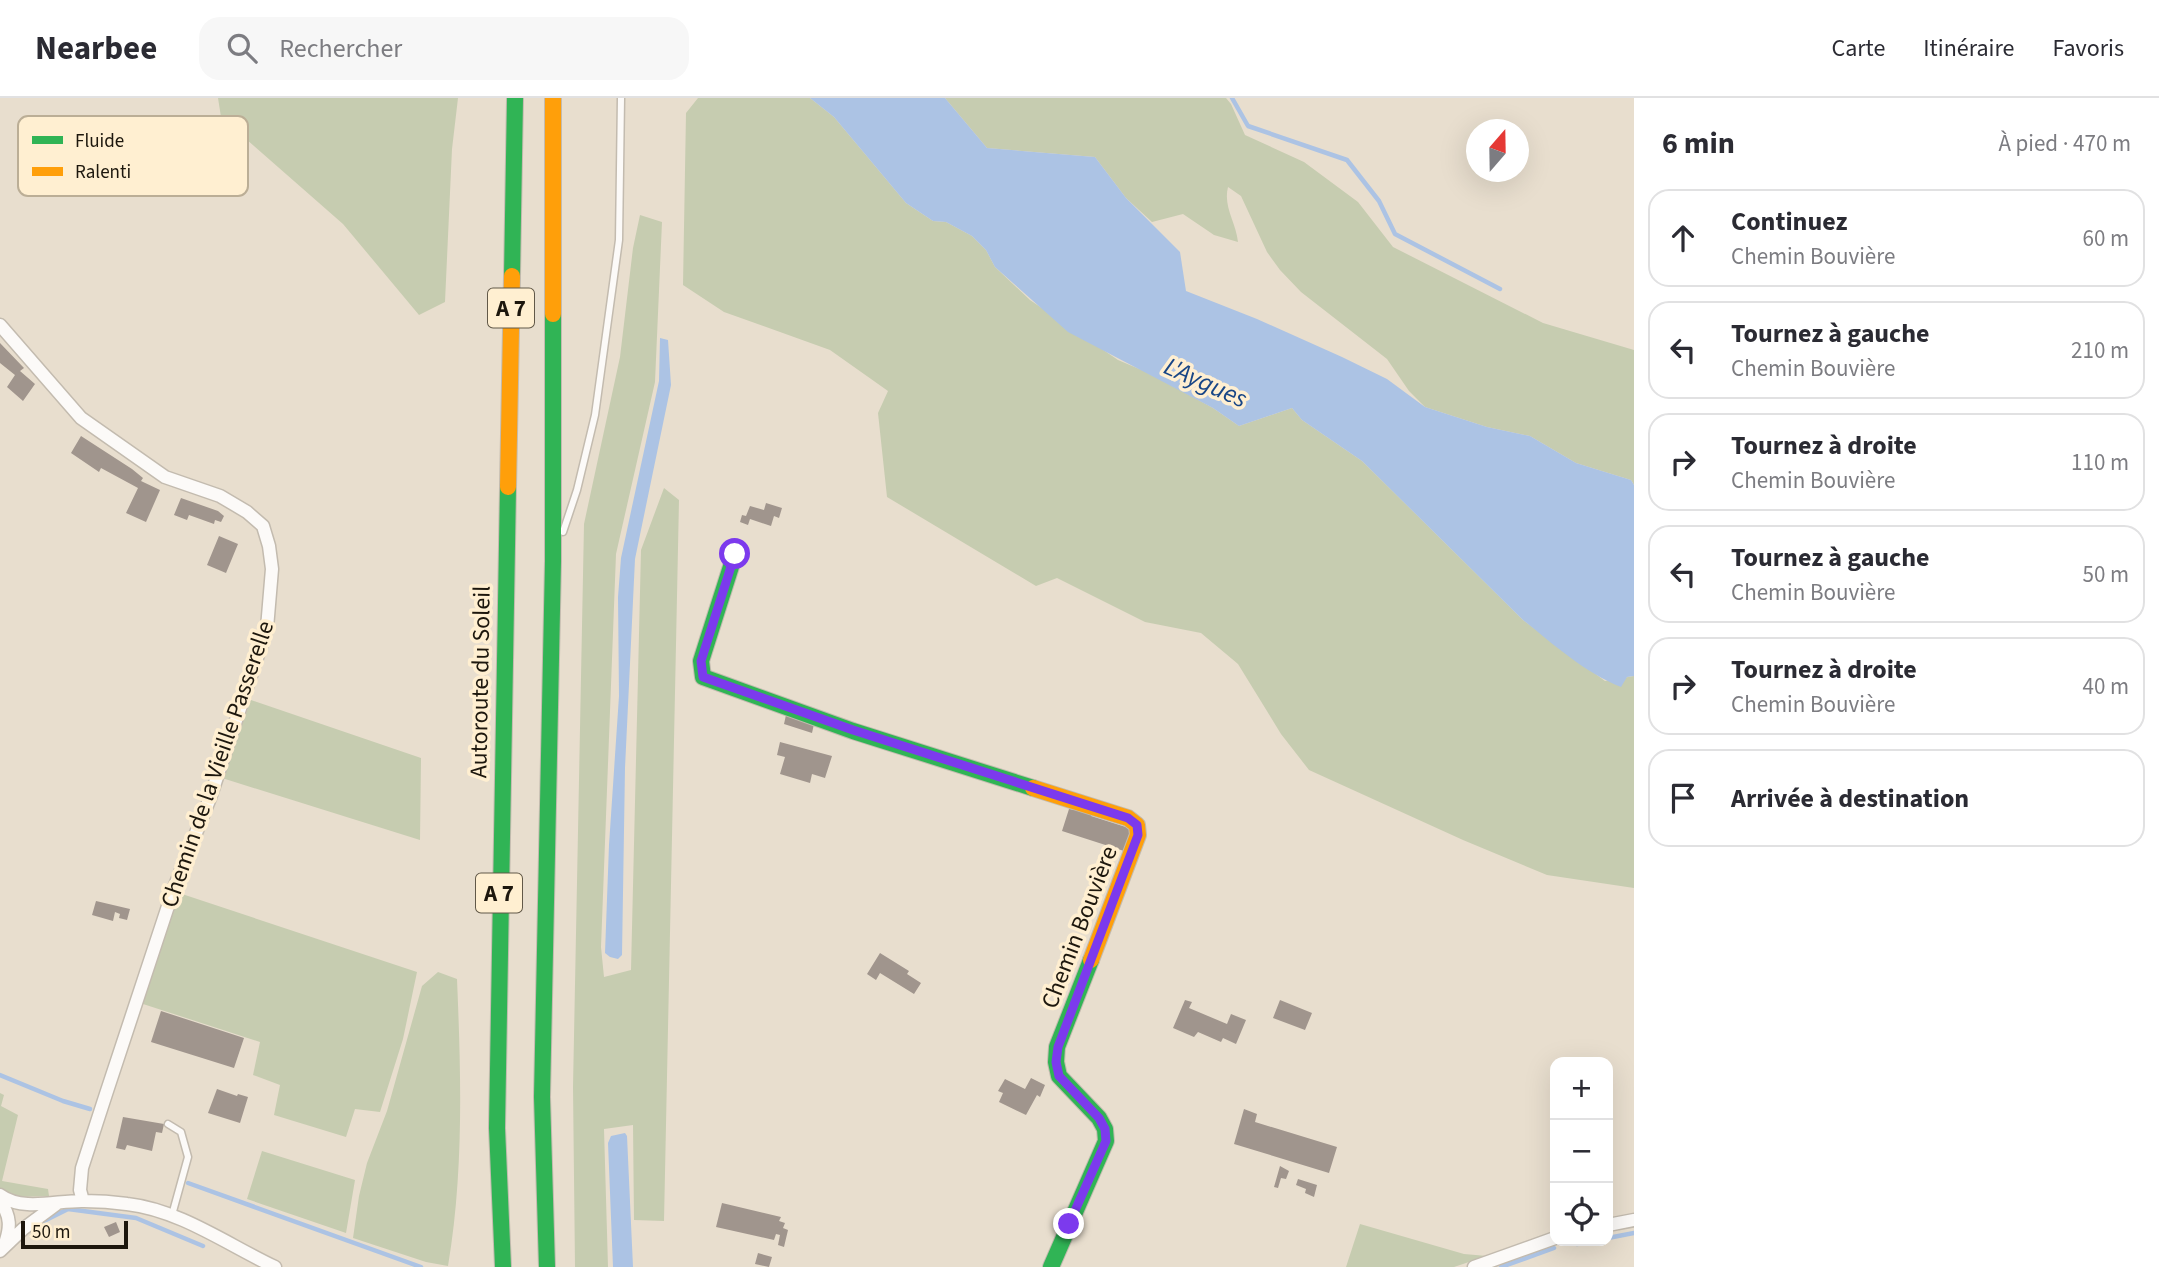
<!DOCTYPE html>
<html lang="fr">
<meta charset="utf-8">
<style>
body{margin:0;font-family:"Source Sans 3",sans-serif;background:#f7f7f7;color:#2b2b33}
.controls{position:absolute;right:21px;bottom:21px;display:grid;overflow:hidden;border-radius:14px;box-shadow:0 7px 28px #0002}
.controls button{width:63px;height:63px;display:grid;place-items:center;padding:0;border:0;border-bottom:2px solid #e1e1e2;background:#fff;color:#2b2b33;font:35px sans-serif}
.compass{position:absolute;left:1466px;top:21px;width:63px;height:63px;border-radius:50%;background:#fff;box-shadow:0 7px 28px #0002;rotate:20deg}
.scale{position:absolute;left:21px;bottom:18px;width:107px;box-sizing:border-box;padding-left:7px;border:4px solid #1d170d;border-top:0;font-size:19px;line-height:24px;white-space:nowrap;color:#1d170d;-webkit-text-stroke:5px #ffefd1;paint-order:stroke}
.stop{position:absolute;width:21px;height:21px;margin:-16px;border:5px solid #7c3aed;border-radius:50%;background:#fff}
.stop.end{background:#7c3aed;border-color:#fff;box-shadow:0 2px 7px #0008}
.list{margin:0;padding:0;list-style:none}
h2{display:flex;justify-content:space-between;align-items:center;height:91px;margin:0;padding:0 28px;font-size:30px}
h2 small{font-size:23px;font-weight:400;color:#7c7c81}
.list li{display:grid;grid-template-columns:46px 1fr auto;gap:21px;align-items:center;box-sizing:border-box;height:98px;margin:0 14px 14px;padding:0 14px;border:2px solid #e1e1e2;border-radius:21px}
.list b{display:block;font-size:26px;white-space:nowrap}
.list p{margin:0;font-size:23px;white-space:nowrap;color:#7c7c81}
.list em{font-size:23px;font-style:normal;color:#7c7c81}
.icon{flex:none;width:38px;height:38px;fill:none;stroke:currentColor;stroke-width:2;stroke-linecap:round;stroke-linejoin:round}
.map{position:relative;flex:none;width:1634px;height:1169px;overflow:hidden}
header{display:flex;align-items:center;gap:42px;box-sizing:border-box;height:98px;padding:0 35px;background:#fff;border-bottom:2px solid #e1e1e2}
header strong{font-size:33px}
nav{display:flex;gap:38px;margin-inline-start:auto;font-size:24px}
.search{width:490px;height:63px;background:#f7f7f7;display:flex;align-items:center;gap:18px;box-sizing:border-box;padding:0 24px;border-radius:21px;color:#7c7c81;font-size:26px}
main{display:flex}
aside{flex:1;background:#fff}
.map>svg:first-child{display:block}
.green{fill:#c6ccb0}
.water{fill:#acc3e4}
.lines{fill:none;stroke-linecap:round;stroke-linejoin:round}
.stream{stroke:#acc3e4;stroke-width:4.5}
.building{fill:#a0958d}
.lane-casing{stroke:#c3bbaf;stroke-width:9}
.street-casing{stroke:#c3bbaf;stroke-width:15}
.fast-casing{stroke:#c3bbaf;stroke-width:18}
.slow-casing{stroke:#c3bbaf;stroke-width:18}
.lane{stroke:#fcfaf8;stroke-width:6}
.street{stroke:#fcfaf8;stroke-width:12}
.fast{stroke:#30b455;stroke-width:16}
.slow{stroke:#ff9f0a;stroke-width:16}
.route{stroke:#7c3aed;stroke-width:9}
.labels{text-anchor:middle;stroke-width:7;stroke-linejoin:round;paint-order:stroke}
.shield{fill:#ffefd1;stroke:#615848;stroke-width:2}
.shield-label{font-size:23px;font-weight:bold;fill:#1d170d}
.street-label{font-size:24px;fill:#1d170d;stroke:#ffefd1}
.water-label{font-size:26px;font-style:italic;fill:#184686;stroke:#ffefd1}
.key{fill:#ffefd1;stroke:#bbae96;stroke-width:2}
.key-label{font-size:19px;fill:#1d170d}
</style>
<header>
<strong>Nearbee</strong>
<div class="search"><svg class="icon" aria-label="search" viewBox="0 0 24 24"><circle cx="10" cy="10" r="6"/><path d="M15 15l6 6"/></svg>Rechercher</div>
<nav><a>Carte</a><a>Itinéraire</a><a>Favoris</a></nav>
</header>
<main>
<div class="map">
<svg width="1634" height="1169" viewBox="0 0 1634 1169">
<rect width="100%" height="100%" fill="#e8dece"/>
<!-- green -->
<path class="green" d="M218,0h240l-6,51 -7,153 -26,13 -76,-91 -122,-107z
M698,0h112l24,19 72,86 27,18 13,1 26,14 14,14 9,17 35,33 88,60 33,14 62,34 26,18 53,-18 10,12 60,41 161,159 82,61 29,-5v212l-87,-13 -84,-35 -154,-70 -28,-36 -43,-70 -37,-31 -56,-11 -88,-44 -21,8 -149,-89 -9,-84 10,-22 -58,-41 -106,-38 -41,-27 3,-172z
M945,0h281l5,6 14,31 59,27 54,40 35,45 150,76 91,27v135l-3,-5 -55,-17 -46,-27 -43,-9 -62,-20 -16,-16 -22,-32 -86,-67 -21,-22 -13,-18 -26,-56 -13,-9c-5,20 8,35 10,55l-24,-7 -31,-21 -31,8 -26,-24 -31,-41 -108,-9z
M640,117l22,7 -7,160 -39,172 -15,393 3,30 27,-7 10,-420 23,-62 15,12 -15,721 -30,-1 -1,-95 -29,4 4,138h-33l-2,-180 11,-563 36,-167 13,-109z
M251,602l170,58 -1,82 -198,-62z
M179,795l238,79 -14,67 -23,73 -25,-3 -9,28 -72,-22 6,-30 -27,-10 7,-33 -120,-39z
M438,874l19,7c4,96 7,192 -9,287l-22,-4 -73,-24 6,-42 8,-33 20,-52 35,-125z
M0,995l4,2 -3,11 17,9 -16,66 46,8 1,7 -35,1 -14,-6z
M262,1053l93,29 -9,53 -99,-34z
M1360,1126l104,30 23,2 -33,11h-108z"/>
<!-- water -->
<path class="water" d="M810,0h135l42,50 108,9 31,41 54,54 6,39 71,28 85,38 45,22 38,28 62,20 43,9 46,27 55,17 3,5v191l-7,1 -6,10c-36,-14 -68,-43 -98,-67l-161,-159 -60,-41 -10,-12 -53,18 -26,-18 -145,-76 -73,-65 -9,-17 -14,-14 -26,-14 -13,-1 -27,-18 -72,-86z
M660,240l8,2 3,45 -36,174 -10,209 -3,187 -4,4 -8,-2 -5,-4 4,-108 10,-149 -1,-99 3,-39 38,-177z
M625,1035l2,3 6,131h-20l-5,-124 3,-7z"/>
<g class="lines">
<!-- stream -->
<path class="stream" d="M1232,0l16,28 99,34 32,41 16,33 105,55
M0,977l63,26 27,8
M188,1085l233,84
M42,1124l26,-13 68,9 67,28
M1608,1140l26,-5
M1577,1146l16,-3
M1501,1169l53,-19"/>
</g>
<!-- building -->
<path class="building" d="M0,245l24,25 -4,3 15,13 -12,17 -16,-14 8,-12 -15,-12z
M81,338l51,33 11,9 -2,3 19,9 -14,32 -20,-9 12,-25 -37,-20 -2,4 -28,-19z
M181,400l37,13 6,5 -3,6 -6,-2 -1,4 -25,-9 -2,5 -13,-5z
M766,405l16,5 -3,10 -5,-2 -3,10 -21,-7 -2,6 -8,-3 2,-7 4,1 4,-10 14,4z
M219,438l19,8 -12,29 -19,-8z
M786,617l28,9 -2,9 -28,-9z
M780,644l52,14 -7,22 -13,-4 -2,9 -30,-9 5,-17 -8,-2z
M1076,708l16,5 -1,5 41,13 -8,22 -62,-20 7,-22 6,1z
M96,803l34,8 -3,11 -8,-2 1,-4 -5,-2 -2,9 -21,-6z
M880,855l29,18 -2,3 14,9 -7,11 -34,-21 -4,7 -9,-6z
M1185,902l7,2 -3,6 38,16 4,-10 15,6 -10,24 -13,-6 -2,4 -23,-10 -4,5 -21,-9z
M1280,902l32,13 -7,17 -32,-12z
M161,913l83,27 -10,30 -83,-26z
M1031,980l14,7 -5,12 -3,-2 -11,20 -27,-13 4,-9 -5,-2 7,-12 20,10z
M217,991l20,7 1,-2 10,3 -8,26 -32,-10z
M1244,1011l13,5 -2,8 82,25 -8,26 -95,-29z
M123,1019l41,7 -2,9 -6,-1 -4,19 -25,-6 -2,5 -9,-2z
M1280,1068l9,5 -3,8 -5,-1 -3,10 -4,-1z
M1298,1081l19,6 -3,12 -9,-4 1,-4 -10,-4z
M722,1105l59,14 -2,4 6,2 -2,5 5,2 -4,17 -6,-2 2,-10 -4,-1 -2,6 -58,-13z
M116,1124l4,10 -11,5 -5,-10z
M758,1155l14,4 -3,10 -14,-3z"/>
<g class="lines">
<!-- lane casing -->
<g class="lane-casing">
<path id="lane" d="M563,434l14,-42 18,-75 24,-175 2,-142
M168,1026l13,8 7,25 -16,58"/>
</g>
<!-- street casing -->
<g class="street-casing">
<path id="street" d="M0,227l81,93 84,59 55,19 27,16 16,14 6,20 3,23 -5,59 -57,170 -36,90 -68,206 -24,74 -2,22 3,11
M0,1097c23,17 58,5 84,6 14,0 29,1 43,3 53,6 101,41 148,63
M0,1103c11,15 11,27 4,45
M1608,1127l26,-5
M0,1153l23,-22 35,-26
M1474,1169l81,-29"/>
</g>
<!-- fast casing -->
<g class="fast-casing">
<path id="fast" d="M512,178l3,-178
M735,456l-34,107 2,16 150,54 180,57
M503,1169l-6,-139 11,-641
M547,1169l-5,-170 11,-536v-247
M1051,1169l55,-126 -1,-12 -6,-11 -40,-42 -3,-14 1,-15 34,-87"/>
</g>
<!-- slow casing -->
<g class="slow-casing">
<path id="slow" d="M553,0v216
M508,389l4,-211
M1033,690l95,30 9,7 1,10 -47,125"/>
</g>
<!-- lane -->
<use href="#lane" class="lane"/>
<!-- street -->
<use href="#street" class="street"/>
<!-- fast -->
<use href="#fast" class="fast"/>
<!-- slow -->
<use href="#slow" class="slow"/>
</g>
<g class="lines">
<!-- route -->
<path class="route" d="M735,456l-34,107 2,16 150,53 275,88 9,7 1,10 -80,212 -2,15 3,14 40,42 6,11 1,12 -37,83"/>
</g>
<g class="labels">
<!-- shield labels -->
<g class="shield">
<rect x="488" y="190.5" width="46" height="39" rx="5"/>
<rect x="476" y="775.5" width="46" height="39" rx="5"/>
</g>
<g class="shield-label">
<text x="511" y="218">A 7</text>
<text x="499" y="803">A 7</text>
</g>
<!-- street labels -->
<g class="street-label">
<text transform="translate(480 584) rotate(-89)" y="8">Autoroute du Soleil</text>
<text transform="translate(217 666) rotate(-71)" y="8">Chemin de la Vieille Passerelle</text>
<text transform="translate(1079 829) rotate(-69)" y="8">Chemin Bouvière</text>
</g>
<!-- water labels -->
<g class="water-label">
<text transform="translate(1206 284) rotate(24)" y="9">L'Aygues</text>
</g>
</g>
<!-- legend -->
<rect x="18" y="18" width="230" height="80" rx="10" class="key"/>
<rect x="32" y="38" width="31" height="8" fill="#30b455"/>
<rect x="32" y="69" width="31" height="9" fill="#ff9f0a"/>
<g class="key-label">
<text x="75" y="49">Fluide</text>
<text x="75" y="80">Ralenti</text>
</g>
</svg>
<div class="controls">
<button>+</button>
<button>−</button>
<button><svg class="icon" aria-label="locate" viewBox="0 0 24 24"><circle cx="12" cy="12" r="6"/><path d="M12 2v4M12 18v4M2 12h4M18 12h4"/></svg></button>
</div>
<svg class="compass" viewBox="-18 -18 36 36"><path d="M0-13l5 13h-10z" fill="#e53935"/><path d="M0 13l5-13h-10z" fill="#7c7c81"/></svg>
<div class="scale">50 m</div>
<div class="stop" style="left:735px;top:456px"></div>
<div class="stop end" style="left:1069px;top:1126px"></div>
</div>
<aside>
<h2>6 min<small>À pied · 470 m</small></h2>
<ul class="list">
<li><svg class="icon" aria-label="ahead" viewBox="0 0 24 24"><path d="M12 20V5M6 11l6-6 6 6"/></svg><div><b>Continuez</b><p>Chemin Bouvière</p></div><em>60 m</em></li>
<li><svg class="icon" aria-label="left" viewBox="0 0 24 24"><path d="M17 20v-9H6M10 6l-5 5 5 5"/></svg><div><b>Tournez à gauche</b><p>Chemin Bouvière</p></div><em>210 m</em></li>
<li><svg class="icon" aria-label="right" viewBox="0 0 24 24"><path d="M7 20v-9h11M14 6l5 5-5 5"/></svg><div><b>Tournez à droite</b><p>Chemin Bouvière</p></div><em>110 m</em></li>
<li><svg class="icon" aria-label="left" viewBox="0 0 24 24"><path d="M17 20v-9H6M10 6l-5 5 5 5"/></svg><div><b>Tournez à gauche</b><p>Chemin Bouvière</p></div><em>50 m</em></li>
<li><svg class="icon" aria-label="right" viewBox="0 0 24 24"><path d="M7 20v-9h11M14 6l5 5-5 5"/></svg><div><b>Tournez à droite</b><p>Chemin Bouvière</p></div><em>40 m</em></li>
<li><svg class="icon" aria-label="arrive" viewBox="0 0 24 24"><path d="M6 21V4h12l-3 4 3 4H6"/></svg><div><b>Arrivée à destination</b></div></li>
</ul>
</aside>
</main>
